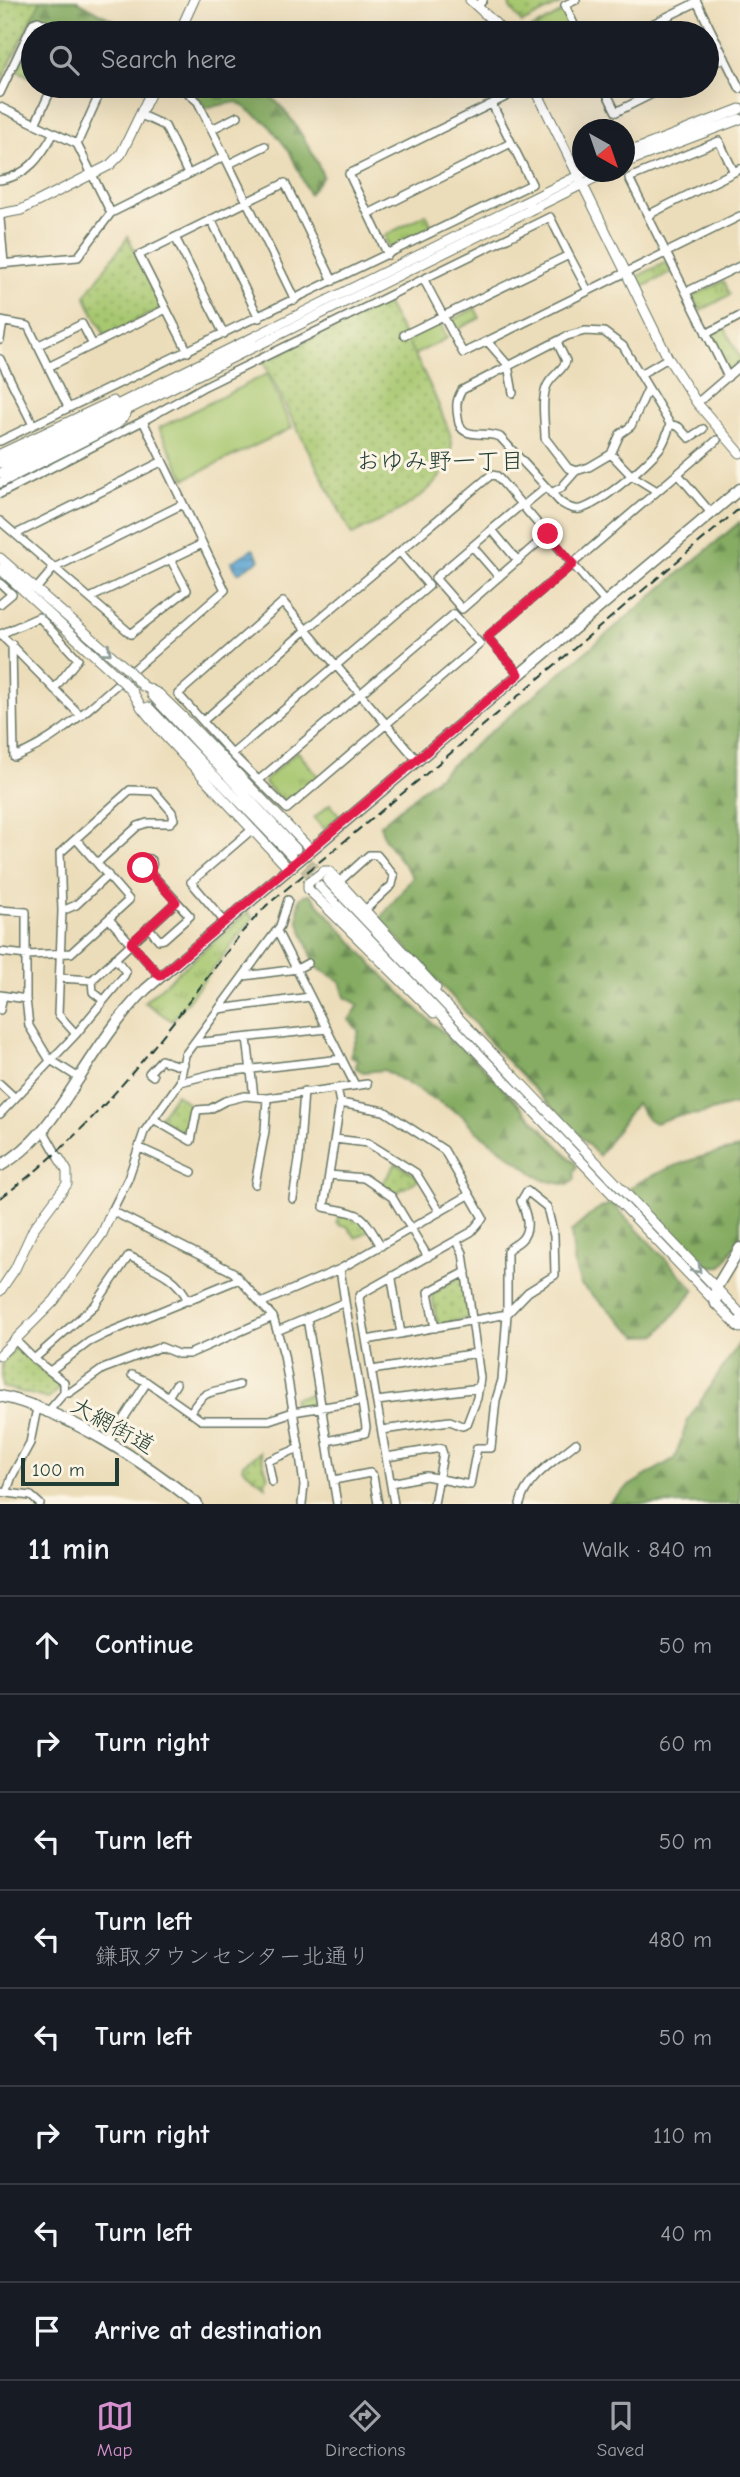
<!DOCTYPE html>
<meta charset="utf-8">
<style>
body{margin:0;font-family:"Comic Neue","Klee One",sans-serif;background:#20242c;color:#f1f3f6}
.compass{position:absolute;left:572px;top:119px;width:63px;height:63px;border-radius:50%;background:#171b24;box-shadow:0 7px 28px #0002;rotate:140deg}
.scale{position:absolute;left:21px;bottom:18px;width:98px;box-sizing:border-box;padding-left:7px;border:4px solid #1f3d34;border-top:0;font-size:19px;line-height:24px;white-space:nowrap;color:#1f3d34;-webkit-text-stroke:5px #fcf5e5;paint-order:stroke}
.stop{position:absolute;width:21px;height:21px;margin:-16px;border:5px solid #e11d48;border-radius:50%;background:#fff}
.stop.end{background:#e11d48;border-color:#fff;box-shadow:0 2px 7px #0008}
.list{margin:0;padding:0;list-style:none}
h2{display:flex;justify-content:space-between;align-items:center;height:91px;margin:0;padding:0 28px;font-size:30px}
h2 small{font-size:23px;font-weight:400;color:#9ea1a6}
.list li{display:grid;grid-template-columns:46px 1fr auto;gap:21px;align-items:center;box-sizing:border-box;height:98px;padding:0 28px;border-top:2px solid #363941}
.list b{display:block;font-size:26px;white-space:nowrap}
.list p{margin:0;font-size:23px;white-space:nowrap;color:#9ea1a6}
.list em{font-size:23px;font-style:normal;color:#9ea1a6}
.icon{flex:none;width:38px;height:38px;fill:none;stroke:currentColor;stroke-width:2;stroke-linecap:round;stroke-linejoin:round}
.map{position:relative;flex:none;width:740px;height:1504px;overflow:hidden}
.search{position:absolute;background:#171b24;box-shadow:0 7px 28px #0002;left:21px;right:21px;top:21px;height:77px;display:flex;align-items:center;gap:18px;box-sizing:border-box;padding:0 24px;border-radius:38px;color:#9ea1a6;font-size:26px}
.sheet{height:875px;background:#171b24}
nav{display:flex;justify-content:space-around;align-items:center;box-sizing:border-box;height:98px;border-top:2px solid #363941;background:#171b24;font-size:19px;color:#9ea1a6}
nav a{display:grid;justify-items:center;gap:4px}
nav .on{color:#d690ce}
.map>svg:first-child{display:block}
.grass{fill:url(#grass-tufts);stroke:#638252;stroke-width:2}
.forest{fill:url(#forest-firs);stroke:#52744b;stroke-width:2}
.cemetery{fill:url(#cemetery-stones);stroke:#638252;stroke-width:2}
.park{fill:url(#park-dots);stroke:#638252;stroke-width:2}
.pitch{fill:#a7c76f;stroke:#638252;stroke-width:2}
.water{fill:url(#water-rules);stroke:#3c7082;stroke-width:2}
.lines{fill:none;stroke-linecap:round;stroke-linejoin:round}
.tertiary-tunnel{stroke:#c3bd9f;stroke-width:9;stroke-dasharray:9 4.5;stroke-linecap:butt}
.minor-casing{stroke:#677563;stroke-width:10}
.tertiary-casing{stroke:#677563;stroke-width:11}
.primary-casing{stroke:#677563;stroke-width:13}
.minor{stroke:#fff;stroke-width:7}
.tertiary{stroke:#fff;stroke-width:9}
.primary{stroke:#fff;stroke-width:10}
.rail{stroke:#1f3d34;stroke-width:2;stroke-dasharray:10 5;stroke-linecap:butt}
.tertiary-bridge-casing{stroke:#677563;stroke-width:11;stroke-linecap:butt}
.tertiary-bridge{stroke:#fff;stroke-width:9}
.oneway{stroke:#8f9e9a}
.route{stroke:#e11d48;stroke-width:9}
.labels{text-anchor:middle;stroke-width:6;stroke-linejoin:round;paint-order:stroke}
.street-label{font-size:23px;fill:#1f3d34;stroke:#fcf5e5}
.neighbourhood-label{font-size:24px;fill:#1f3d34;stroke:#fcf5e5}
</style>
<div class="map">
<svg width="740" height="1504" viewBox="0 0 740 1504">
<defs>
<pattern id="grass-tufts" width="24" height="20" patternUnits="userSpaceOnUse" patternTransform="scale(1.75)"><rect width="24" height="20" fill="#a7c76f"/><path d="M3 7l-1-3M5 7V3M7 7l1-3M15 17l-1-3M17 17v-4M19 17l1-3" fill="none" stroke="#87a35c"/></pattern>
<pattern id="forest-firs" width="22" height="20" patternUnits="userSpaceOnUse" patternTransform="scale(1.75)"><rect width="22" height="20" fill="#85ac62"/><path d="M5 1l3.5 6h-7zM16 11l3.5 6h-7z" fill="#6c8d52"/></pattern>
<pattern id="cemetery-stones" width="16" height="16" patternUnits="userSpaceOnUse" patternTransform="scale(1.75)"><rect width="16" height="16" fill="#a7c76f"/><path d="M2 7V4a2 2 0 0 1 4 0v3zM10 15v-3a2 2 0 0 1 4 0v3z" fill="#87a35c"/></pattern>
<pattern id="park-dots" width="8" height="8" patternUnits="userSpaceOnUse" patternTransform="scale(1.75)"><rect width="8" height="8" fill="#a7c76f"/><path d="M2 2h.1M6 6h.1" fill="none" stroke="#87a35c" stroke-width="1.8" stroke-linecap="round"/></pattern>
<pattern id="water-rules" width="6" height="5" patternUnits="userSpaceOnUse" patternTransform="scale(1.75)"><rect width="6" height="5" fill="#59a3d1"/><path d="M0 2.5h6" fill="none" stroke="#4986aa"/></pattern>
</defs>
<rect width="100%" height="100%" fill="#fcf5e5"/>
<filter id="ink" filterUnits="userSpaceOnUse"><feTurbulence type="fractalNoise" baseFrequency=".0143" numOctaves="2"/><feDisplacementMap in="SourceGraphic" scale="14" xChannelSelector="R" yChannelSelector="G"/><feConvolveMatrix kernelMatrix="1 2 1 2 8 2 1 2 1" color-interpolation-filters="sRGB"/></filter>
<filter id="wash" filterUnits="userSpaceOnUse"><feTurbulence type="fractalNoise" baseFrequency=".00686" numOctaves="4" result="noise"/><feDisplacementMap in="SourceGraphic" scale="28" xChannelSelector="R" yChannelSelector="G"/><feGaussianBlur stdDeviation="1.57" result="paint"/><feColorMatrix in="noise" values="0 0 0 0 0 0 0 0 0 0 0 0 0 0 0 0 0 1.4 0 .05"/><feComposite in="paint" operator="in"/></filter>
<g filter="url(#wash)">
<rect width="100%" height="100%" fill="#ecddba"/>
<!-- grass -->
<path class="grass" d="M563,12l10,21h-49z
M426,214l8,17 -42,21 -8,-16z
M666,262l6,10 -29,15 -5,-11z
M724,281l6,14 -30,16 -8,-15z
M475,308l5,10 -24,12 -4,-9 2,-2z
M439,321l8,17 -33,17 -10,-18z
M724,326l16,32v3l-10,9h-3l-17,-35z
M297,751l22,26 -31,26 -3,1 -20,-21 1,-4z
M330,804l10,12 -16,13 -10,-11z
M248,912l5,6 -81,103 -28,-19z"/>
<!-- forest -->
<path class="forest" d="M21,0h55l40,22 29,11h-72l-32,-15 -14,4z
M183,86c13,0 61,-3 71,0 29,11 58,63 69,90l-14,18 -19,-42 -23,-29 -30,-21 -32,6 -13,-18z
M740,522v581l-40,11 -24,2 -21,7 -8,-5 -11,-15 -37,53 -108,-112 -33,-41 -78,-84 33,-42 -29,-39 -4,-13z
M310,894l60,68 49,49 62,54 96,100 -3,8 1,6 -7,6 -25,-5 -67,-49 -13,-15 -79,-46 -21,2 -7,-4 1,-9 -7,-3 9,-25 -10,-11 10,-15 -14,-8 -5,-16 -24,-14 -18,-47 1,-20 5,-5z
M740,1148v90l-18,28 -19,1 -74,-79c34,-20 71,-33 111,-40z
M612,1203l83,87 -38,45 -19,1 -57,-51 -6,-18 -4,-35 25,-22z
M740,1342v162h-132l21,-18 46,-28 13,-38z"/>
<!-- cemetery -->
<path class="cemetery" d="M33,36v42l-16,-7z"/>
<!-- park -->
<path class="park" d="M0,0h41l-41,83z
M509,0h59l-46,23 -12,-15z
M128,237l34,71 -57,28 -20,-40z
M386,303c21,38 43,75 58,116 3,7 8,17 8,25 -1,10 -6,22 -11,31 -17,26 -61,46 -89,60l-89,-173z
M176,1094l18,14 -5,28 -30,-18z
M396,1163l19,12 3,5 -24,14 -13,-8z
M339,1212l21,4 10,14 -14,8 -9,-12h-6l-4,-3z
M463,1275l7,43 -33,7 -5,-31z
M16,1347l43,39v2l-11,11 -46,-12v-25z
M316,1393l1,13 -19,3 -3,-2 -2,-9z
M260,1452l8,25 -3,5 1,4 -24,-18 1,-4z"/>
<!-- pitch -->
<path class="pitch" d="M267,374l25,54 -107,51 -26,-51z"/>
<!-- water -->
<path class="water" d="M253,549l7,11 -22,13 -7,-11z"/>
</g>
<g filter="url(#ink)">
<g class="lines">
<!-- tertiary-tunnel -->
<path class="tertiary-tunnel" d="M300,852l24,26
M294,859l24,25"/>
<!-- minor casing -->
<g class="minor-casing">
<path id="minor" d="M576,0l-11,5 13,28
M696,0l44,89
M478,6l5,-6
M634,33l63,-31
M707,66l18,-8
M175,86l11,5 12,11 97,198
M603,86l13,26 52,-26
M0,93l33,-70 5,-2 26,12
M0,107l77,37 34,69
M141,115l24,11 23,48
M35,124l18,-38
M212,129l26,-13
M77,144l26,-58
M229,164l36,-18
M0,180c28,-4 41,-24 54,-47
M368,214l143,-71
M648,215l92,-46
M0,219l4,44
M211,219l48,99
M175,237l49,97
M388,255l-39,-81 179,-88
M569,255l19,36
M0,264l78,-7 33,-44 114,-57
M424,280l39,73 277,-137
M686,292l54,-26
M0,321l28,5 40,81
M585,331l19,1 19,14 47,78c-2,8 -4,14 -8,21 -12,17 -62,60 -82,64 -8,1 -14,-3 -20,-7l-60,-65c-15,-7 -40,5 -42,-19 -2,-12 -2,-18 4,-28l105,-54z
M706,334l34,-18
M0,340l3,-18
M487,341l21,24 5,28
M557,342l9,19c-4,11 -16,15 -20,27 -5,14 -1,36 -1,50l23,30 8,3 13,-4 22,-13 9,-20 11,-8 17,-37
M37,346l45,-22 11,21
M188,352l-49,-97 146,-72 48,98
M0,359l33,66
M48,367l118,-58
M641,374l27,-16
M728,377l-99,-199 90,-37 15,31
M697,403l43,-37
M670,424l9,3 10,11 14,-9
M0,441l532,-257 -40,-80
M611,454l20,21 26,16
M678,474l33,39
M551,493l10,-5 15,-17
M0,494l143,-73
M522,504l-87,74 27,31 86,-75
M523,506l23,-19
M0,521l131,113 56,-44 -16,-30
M492,530l26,31
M16,534l145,-72
M473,547l26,30
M0,583l12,11 -12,10
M36,589l18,-21 129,-64
M90,598l112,-54
M0,634l81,82
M1,634l38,-17 39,42 -24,30
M12,644l2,113c42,-16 75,-49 109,-78 34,-30 68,-59 102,-89l-82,-169 62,-35 345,-169 19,38 -165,80
M519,674l-32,-37 230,-197
M203,721l103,-91 185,-155 6,1 108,126
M232,754l197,-168 -29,-34
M259,780l195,-166 26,30 -193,165 -55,-55 -54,-60 105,-92c43,53 89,105 133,157
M141.5 864a5.5 5.5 0 1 1 11 0a5.5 5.5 0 1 1-11 0Z
M147,869l43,47 -26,23 -5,1 -11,-13
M339,882l30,-27h8l17,21 -2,9 -27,25
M288,900l-8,26 -95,129 -5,27 -36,50 -16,47 -16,32 121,61 40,45 11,38 15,93 5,37 -2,19
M0,910l26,2v87l3,27 20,33 30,19
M62,911l14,-6 32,-30
M109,919l51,57
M224,921l-33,-39 57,-49
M277,931l78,154
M0,952l27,3 44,-2 58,-53 -53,-61
M244,976l53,-7 11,-6
M59,978l33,2 84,-78
M92,980l1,12 10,8
M0,995l26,4
M219,1009l91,-12
M0,1010l3,-14
M76,1034l-18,-20 4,-103 -2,-58 70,-63 24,1 18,21 2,7 -4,4h-23l-9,3 -41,37
M247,1038l7,59
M194,1043l133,-14
M153,1076l-4,-3 12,-13 15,5 8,-1
M180,1082l36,-9 126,-14
M0,1084l14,13
M337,1088l3,15 -16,104c40,8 36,4 57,39
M340,1103l44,8 60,39 39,68 -12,14 -110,62 -2,4 35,206
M0,1114l76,-80 48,-58 2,-4 -11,-14
M153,1119l38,22 6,-31 13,-1 15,-8 20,-5 22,2 100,-14
M43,1130l16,28
M335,1139l33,4 48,30 24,39
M140,1148l52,24
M329,1175l35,3 28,19 36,60
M255,1184l10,-53 2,-33
M293,1199l6,-39 5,-69
M340,1269l5,33
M392,1279l9,55
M261,1303l79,-34 129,-74
M307,1318l30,186
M435,1328l-7,-36 38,-20
M277,1331l68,-29 21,125 -1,6 -38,8
M15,1340l19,19 30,23v11l-17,20
M367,1340l140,-26 21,-22 27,-17 -1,-39 -7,-29 -20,-16 -6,10c5,12 11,28 0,39 -5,5 -9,5 -14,11v63l-5,66 -6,20 -5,48h-14l-7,37 -44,-9 -35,7
M34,1359l61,-54 34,-49c23,12 49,20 59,45
M372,1370l105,-17
M50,1371l39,-29 16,-8 134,-55
M132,1375l15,7 54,38h68l24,-8 68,-11
M64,1393h5l34,-24 58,-22 17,7h11l84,-37
M168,1397l8,-13
M377,1401l102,-13
M191,1412c15,-26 22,-18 48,-27
M382,1430l68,-9 12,5 5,-2 10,-26 3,-20 -17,-125 -6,-12
M108,1443l39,-61
M387,1457l54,-9 2,6 -9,50
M334,1480l36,-7 3,3 5,28
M272,1482l-4,-21 31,-13
M7,1491l5,-15 18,-33 7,-35
M0,1492l31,4 9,8
M520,1504c6,-27 36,-44 56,-61"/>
</g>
<!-- tertiary casing -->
<g class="tertiary-casing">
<path id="tertiary" d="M470,0l24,22 10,11
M179,33l15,-33
M534,86l134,272 29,45 43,50
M624,154l116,-45
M624,163l116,-44
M0,214l21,-4 89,-45 11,-11 33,-68
M0,454l113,-53
M0,463l586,-291
M0,473l607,-301
M0,483l117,-59 9,-10
M0,558l127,111
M0,569l116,106
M143,686l16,8 26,25 125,130
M132,691l10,17 23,28 123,132
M152,695l144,154
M148,707l143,148
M327,880l413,433
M319,886l421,442
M434,1013l-126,-124v-6l16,-12h5l107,117
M0,1291l15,-22 19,-41 33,-44v-13l-8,-13
M0,1355l54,-54 48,-67 10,-23"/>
</g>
<!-- primary casing -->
<g class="primary-casing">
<path id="primary" d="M0,1166c38,-21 58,-56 81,-91 20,-31 39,-60 65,-86l594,-500
M716,1304v-16l24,-40
M737,1325l3,-4
M0,1396c65,14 145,66 197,108"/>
</g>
<!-- minor -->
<use href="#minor" class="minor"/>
<!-- tertiary -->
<use href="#tertiary" class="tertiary"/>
<!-- primary -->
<use href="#primary" class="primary"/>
<!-- rail -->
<path class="rail" d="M0,1198c100,-70 169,-172 243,-267l24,-26 159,-131 314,-266"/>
<!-- tertiary-bridge casing -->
<g class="tertiary-bridge-casing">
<path id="tertiary-bridge" d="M127,669l16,17
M116,675l16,16"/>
</g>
<!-- tertiary-bridge -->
<use href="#tertiary-bridge" class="tertiary-bridge"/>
</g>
<!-- one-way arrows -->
<defs><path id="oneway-chevron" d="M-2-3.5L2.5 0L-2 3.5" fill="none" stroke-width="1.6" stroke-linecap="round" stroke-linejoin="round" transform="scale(1.75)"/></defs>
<g class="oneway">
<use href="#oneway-chevron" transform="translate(107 651) rotate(41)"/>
<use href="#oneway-chevron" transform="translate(697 1269) rotate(46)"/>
</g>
</g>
<g class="lines" filter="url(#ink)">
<!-- route -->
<path class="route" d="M143,868l4,1 29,33 -45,41 29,33 359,-302 -32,-37 86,-73 -25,-30"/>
</g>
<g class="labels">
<!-- street labels -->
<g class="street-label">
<text transform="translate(113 1425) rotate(29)" y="8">大網街道</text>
</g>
<!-- neighbourhood labels -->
<g class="neighbourhood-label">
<text x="440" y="469">おゆみ野一丁目</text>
</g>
</g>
</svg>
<svg class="compass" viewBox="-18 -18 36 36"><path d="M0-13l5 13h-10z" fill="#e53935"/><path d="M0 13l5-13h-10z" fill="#9ea1a6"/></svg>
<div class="scale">100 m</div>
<div class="stop" style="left:143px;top:868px"></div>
<div class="stop end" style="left:548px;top:534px"></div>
<div class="search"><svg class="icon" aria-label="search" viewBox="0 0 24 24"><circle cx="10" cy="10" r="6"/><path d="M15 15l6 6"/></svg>Search here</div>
</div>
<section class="sheet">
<h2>11 min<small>Walk · 840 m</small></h2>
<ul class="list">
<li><svg class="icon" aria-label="ahead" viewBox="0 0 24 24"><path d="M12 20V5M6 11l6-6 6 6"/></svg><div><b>Continue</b></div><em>50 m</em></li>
<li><svg class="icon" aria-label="right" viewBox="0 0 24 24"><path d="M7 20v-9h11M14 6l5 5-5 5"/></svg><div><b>Turn right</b></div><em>60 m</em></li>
<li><svg class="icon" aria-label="left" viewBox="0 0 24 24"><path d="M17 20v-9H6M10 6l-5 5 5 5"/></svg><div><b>Turn left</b></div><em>50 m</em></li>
<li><svg class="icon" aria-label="left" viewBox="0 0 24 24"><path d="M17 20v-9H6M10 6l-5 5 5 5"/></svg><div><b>Turn left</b><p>鎌取タウンセンター北通り</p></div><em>480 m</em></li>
<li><svg class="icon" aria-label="left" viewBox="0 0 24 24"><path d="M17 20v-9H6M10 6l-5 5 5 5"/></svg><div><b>Turn left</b></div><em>50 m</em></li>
<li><svg class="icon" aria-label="right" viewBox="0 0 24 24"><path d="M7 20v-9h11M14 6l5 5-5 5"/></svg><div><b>Turn right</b></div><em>110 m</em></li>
<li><svg class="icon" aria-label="left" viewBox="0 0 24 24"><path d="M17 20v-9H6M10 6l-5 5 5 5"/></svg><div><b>Turn left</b></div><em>40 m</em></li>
<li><svg class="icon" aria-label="arrive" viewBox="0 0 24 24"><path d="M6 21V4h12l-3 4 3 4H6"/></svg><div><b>Arrive at destination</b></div></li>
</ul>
</section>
<nav>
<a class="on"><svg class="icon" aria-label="map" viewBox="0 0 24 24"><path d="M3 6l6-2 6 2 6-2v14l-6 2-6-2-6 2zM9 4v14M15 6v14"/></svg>Map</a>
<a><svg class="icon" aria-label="directions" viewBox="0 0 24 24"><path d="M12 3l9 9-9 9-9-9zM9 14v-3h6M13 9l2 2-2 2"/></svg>Directions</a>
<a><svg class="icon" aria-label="saved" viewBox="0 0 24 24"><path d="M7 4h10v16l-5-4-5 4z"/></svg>Saved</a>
</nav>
